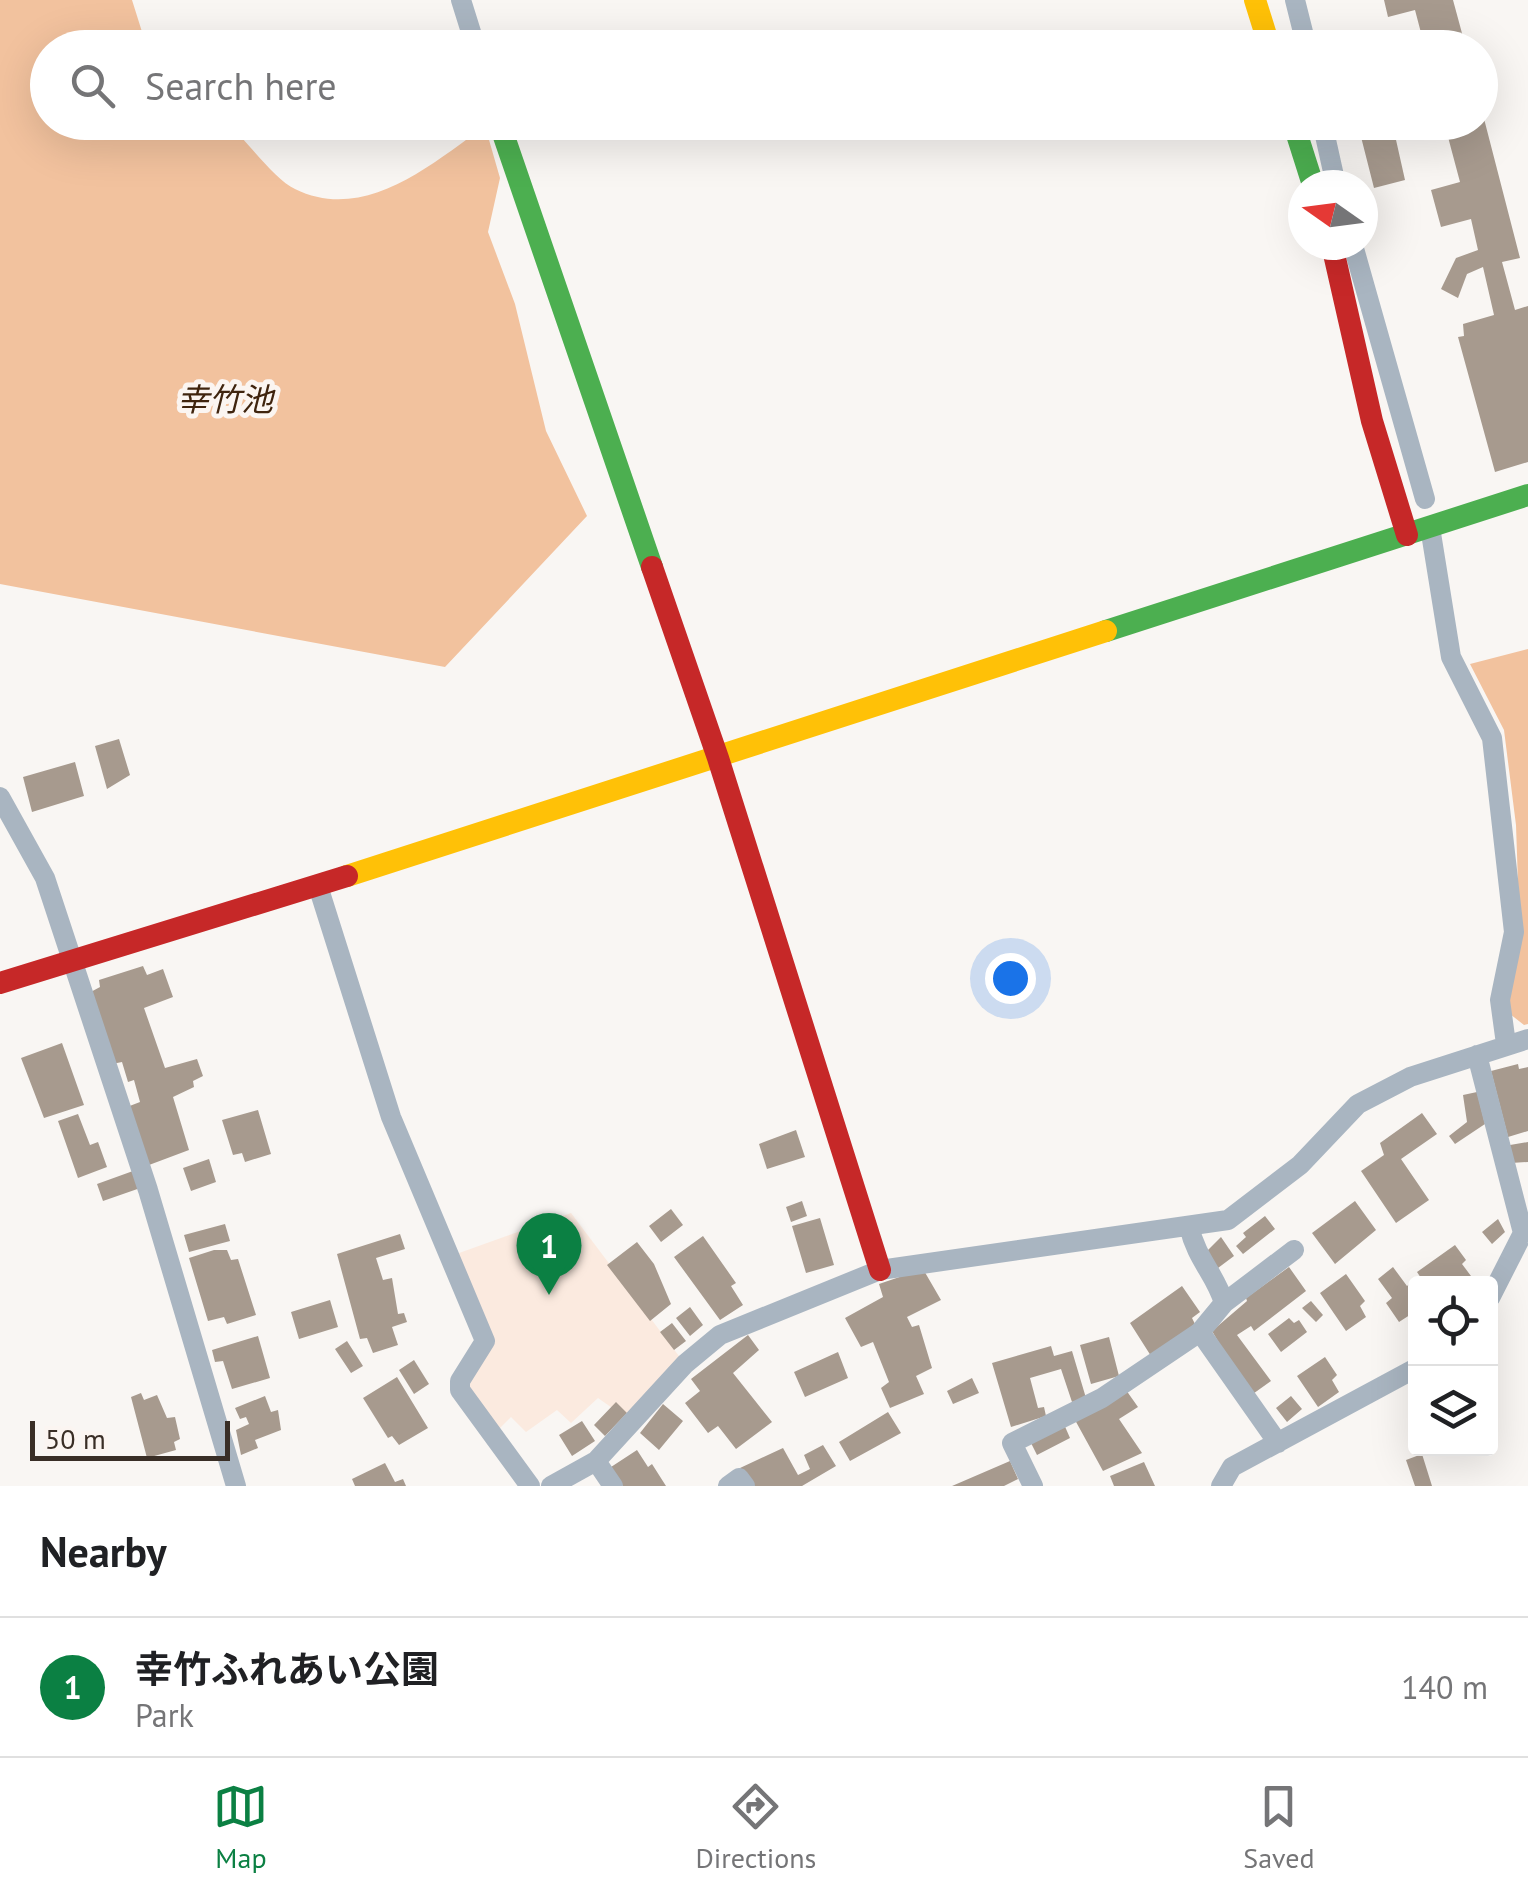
<!DOCTYPE html>
<meta charset="utf-8">
<style>
body{margin:0;font-family:"PT Sans","Noto Sans JP",sans-serif;background:#f2f2f2;color:#202124}
.controls{position:absolute;right:30px;bottom:30px;display:grid;overflow:hidden;border-radius:10px;box-shadow:0 10px 40px #0002}
.controls button{width:90px;height:90px;display:grid;place-items:center;padding:0;border:0;border-bottom:2px solid #e0e0e0;background:#fff;color:#202124;font:50px sans-serif}
.compass{position:absolute;left:1288px;top:170px;width:90px;height:90px;border-radius:50%;background:#fff;box-shadow:0 10px 40px #0002;rotate:284deg}
.scale{position:absolute;left:30px;bottom:25px;width:200px;box-sizing:border-box;padding-left:10px;border:5px solid #392e26;border-top:0;font-size:28px;line-height:35px;white-space:nowrap;color:#392e26;-webkit-text-stroke:8px #fbf5f1;paint-order:stroke}
.you{position:absolute;left:1010px;top:978px;width:35px;height:35px;margin:-25px;border:8px solid #fff;border-radius:50%;background:#1a73e8;box-shadow:0 0 0 15px #1a73e833}
.badge{display:grid;place-items:center;width:65px;height:65px;border-radius:50%;background:#0b8043;color:#fff;font-size:32px;font-weight:700}
.pin{position:absolute;translate:-50% -82px;filter:drop-shadow(0 2px 5px #0008)}
.pin::after{content:'';position:absolute;top:52px;width:35px;height:30px;background:inherit;clip-path:polygon(0 0,100% 0,50% 100%)}
.list{margin:0;padding:0;list-style:none}
h2{display:flex;justify-content:space-between;align-items:center;height:130px;margin:0;padding:0 40px;font-size:42px}
h2 small{font-size:32px;font-weight:400;color:#757577}
.list li{display:grid;grid-template-columns:65px 1fr auto;gap:30px;align-items:center;box-sizing:border-box;height:140px;padding:0 40px;border-top:2px solid #e0e0e0}
.list b{display:block;font-size:38px;white-space:nowrap}
.list p{margin:0;font-size:32px;white-space:nowrap;color:#757577}
.list em{font-size:32px;font-style:normal;color:#757577}
.icon{flex:none;width:55px;height:55px;fill:none;stroke:currentColor;stroke-width:2;stroke-linecap:round;stroke-linejoin:round}
.map{position:relative;flex:none;width:1528px;height:1486px;overflow:hidden}
.search{position:absolute;background:#fff;box-shadow:0 10px 40px #0002;left:30px;right:30px;top:30px;height:110px;display:flex;align-items:center;gap:25px;box-sizing:border-box;padding:0 35px;border-radius:55px;color:#757577;font-size:38px}
.sheet{height:270px;background:#fff}
nav{display:flex;justify-content:space-around;align-items:center;box-sizing:border-box;height:140px;border-top:2px solid #e0e0e0;background:#fff;font-size:28px;color:#757577}
nav a{display:grid;justify-items:center;gap:5px}
nav .on{color:#0b8043}
.map>svg:first-child{display:block}
.green{fill:#fbeadf}
.water{fill:#f2c29e}
.building{fill:#a79a8e}
.lines{fill:none;stroke-linecap:round;stroke-linejoin:round}
.street{stroke:#a9b5c1;stroke-width:20}
.fast{stroke:#4caf50;stroke-width:22}
.slow{stroke:#ffc107;stroke-width:22}
.jam{stroke:#c62828;stroke-width:22}
.labels{text-anchor:middle;stroke-width:10;stroke-linejoin:round;paint-order:stroke}
.water-label{font-size:32px;font-style:italic;fill:#3f240e;stroke:#fbf5f1}
</style>
<div class="map">
<svg width="1528" height="1486" viewBox="0 0 1528 1486">
<rect width="100%" height="100%" fill="#f9f6f3"/>
<!-- green -->
<path class="green" d="M571,1213l114,151 -53,58 -34,-24 -27,25 -14,-13 -31,22 -15,-15 -18,18 -33,-54 25,-41 -37,-83z"/>
<!-- water -->
<path class="water" d="M0,0h132l11,35 12,12 -107,1v74l180,1c17,16 47,57 67,66 69,34 136,-24 190,-63l15,52 -12,54 27,72 31,127 41,85 -142,151 -445,-83z
M1528,649v375l-4,1 -14,-11 -2,-19 12,-53 -4,-117 -12,-95 -34,-66z"/>
<!-- building -->
<path class="building" d="M1384,0h69l13,48h-41l-10,-38 -27,7z
M1482,111l38,147 -18,4 13,48 13,-4v156l-33,10 -37,-135 6,-1 -1,-12 31,-9 -11,-48 -16,7 -9,24 -17,-9 15,-31 22,-8 -7,-31 -30,8 -10,-37 29,-8 -16,-60h36z
M1392,122l13,58 -31,8 -15,-59z
M119,739l11,36 -23,14 -12,-43z
M75,762l9,34 -52,16 -9,-35z
M143,966l4,9 16,-6 10,28 -29,11 21,60 32,-9 6,17 -10,5 1,6 -21,10 16,53 -40,15 -22,-58 13,-5 -6,-22 -6,2 -6,-20 -10,2 -25,-70 13,-7 -1,-7z
M62,1043l22,62 -40,13 -23,-60z
M1518,1064l1,5 9,-2v64l-20,6 -17,-66z
M1477,1092l8,32 -30,20 -6,-8 18,-14 -4,-27z
M258,1110l13,44 -26,8 -3,-9 -9,2 -11,-35z
M1422,1113l15,21 -36,25 28,41 -33,23 -35,-52 23,-16 -4,-12z
M78,1114l12,31 8,-3 9,25 -29,11 -20,-57z
M796,1130l9,27 -38,12 -8,-25z
M1528,1142v20l-17,1 -1,-18z
M209,1159l7,23 -25,9 -8,-23z
M133,1171l13,15 -43,15 -6,-17z
M802,1201l5,15 -16,6 -5,-15z
M1355,1201l21,29 -41,34 -23,-31z
M671,1209l12,16 -22,17 -12,-16z
M1265,1216l10,13 -32,25 -7,-8 10,-9 -3,-4z
M820,1218l14,47 -28,8 -14,-47z
M1498,1219l7,13 -13,12 -10,-12z
M225,1224l5,17 -41,11 -5,-17z
M400,1234l5,15 -29,9 7,22 9,-2 6,36 6,-1 3,9 -15,5 6,18 -25,8 -6,-15 -7,1 -23,-85z
M703,1236l33,47 -5,3 12,19 -23,15 -46,-63z
M1221,1237l13,19 -20,15 -12,-15z
M637,1242l17,22 17,40 -21,17 -43,-56z
M1455,1245l11,15 -4,4 9,12 -2,8h-44l-8,-12z
M214,1250h13l4,10 7,-1 18,56 -29,9 -3,-7 -16,4 -19,-63z
M1289,1267l17,24 -52,40 -3,-5 -14,9 34,46 -21,15 -38,-65 35,-30 -1,-3z
M1393,1267l14,19 5,-4 4,5v24l-17,11 -13,-19 6,-5 -14,-19z
M923,1269l18,31 -34,17 5,10 7,-2 13,43 -16,8 8,18 -34,14 -9,-20 8,-6 -16,-40 -12,5 -16,-29 38,-21 -4,-13z
M1346,1274l19,27 -5,5 6,11 -20,14 -26,-38z
M1182,1286l18,26 -8,6 3,6 -44,32 -21,-33z
M330,1300l8,27 -39,12 -8,-27z
M1311,1301l12,14 -7,7 -14,-14z
M690,1307l13,18 -13,11 -14,-18z
M1289,1318l5,5 5,-3 8,12 -26,20 -13,-18z
M672,1323l14,18 -12,9 -14,-18z
M748,1335l11,15 -26,23 39,49 -36,27 -18,-23 -10,7 -23,-30 15,-12 -9,-12z
M258,1336l12,42 -38,11 -9,-28 -8,1 -3,-12z
M1109,1337l10,39 -28,8 -11,-39z
M347,1341l16,25 -12,7 -16,-24z
M1051,1346l3,10 18,-5 14,47 -14,4 -11,-33 -31,9 8,30 6,-1 2,9 -35,11 -19,-64z
M838,1352l10,26 -43,19 -11,-25z
M1325,1357l12,18 -5,5 7,12 -21,15 -21,-31z
M414,1360l15,24 -15,10 -15,-24z
M397,1377l31,51 -29,17 -7,-9 -4,2 -25,-40z
M972,1378l7,15 -26,11 -6,-13z
M1126,1390l12,17 -19,12 23,34 -39,18 -28,-51z
M141,1393l3,7 13,-5 10,23 8,-1 5,22 -6,3 2,8 -29,8 -16,-61z
M265,1396l6,16 7,-2 3,20 -26,10 3,8 -17,7 -5,-25 13,-6 -3,-7 -6,2 -5,-11z
M1291,1396l11,13 -15,13 -11,-14z
M616,1402l11,11 -22,23 -11,-11z
M663,1404l20,17 -24,29 -19,-17z
M888,1412l13,21 -51,28 -11,-19z
M582,1421l13,20 -23,15 -13,-21z
M1063,1422l7,16 -33,17 -8,-16z
M823,1445l13,21 -34,20h-51l-11,-18 43,-20 15,27 12,-6 -6,-14z
M637,1450l11,17 4,-3 14,22h-43l-12,-19z
M1422,1454l10,32h-17l-9,-26z
M1010,1461l8,18 -14,7h-52z
M1144,1462l11,24h-41l-4,-10z
M385,1463l10,19 8,-3 3,7h-51l-3,-7z"/>
<g class="lines">
<!-- street -->
<path class="street" d="M461,0l15,48
M1295,0l12,48
M1322,122l14,63
M1353,245l72,254
M1430,527l21,130 41,81 22,194 -14,68 6,44
M0,797l45,81 103,312 88,296
M318,886l73,231 94,224 -25,40v9l70,96
M1477,1055l46,178
M1189,1226c8,35 26,47 35,77
M1490,1298l33,-65 5,-1
M1200,1332l78,111
M596,1461l17,25
M551,1486l45,-25 89,-97 35,-29 160,-65 348,-50 72,-55 58,-61 52,-27 118,-38
M728,1486l11,-8 6,8
M1033,1486l-21,-43 90,-45 98,-66 24,-29 70,-53
M1221,1486l11,-19 184,-99"/>
<!-- fast -->
<path class="fast" d="M499,122l153,445
M1293,122l20,63
M1106,631l422,-136"/>
<!-- slow -->
<path class="slow" d="M1255,0l15,48
M347,876l759,-245"/>
<!-- jam -->
<path class="jam" d="M1332,245l40,176 35,114
M652,567l66,191 162,512
M0,983l347,-107"/>
</g>
<g class="labels">
<!-- water labels -->
<g class="water-label">
<text x="225" y="411">幸竹池</text>
</g>
</g>
</svg>
<div class="controls">
<button><svg class="icon" aria-label="locate" viewBox="0 0 24 24"><circle cx="12" cy="12" r="6"/><path d="M12 2v4M12 18v4M2 12h4M18 12h4"/></svg></button>
<button><svg class="icon" aria-label="layers" viewBox="0 0 24 24"><path d="M12 4l9 5-9 5-9-5zM3 14l9 5 9-5"/></svg></button>
</div>
<svg class="compass" viewBox="-18 -18 36 36"><path d="M0-13l5 13h-10z" fill="#e53935"/><path d="M0 13l5-13h-10z" fill="#757577"/></svg>
<div class="scale">50 m</div>
<div class="you"></div>
<div class="pin badge" style="left:549px;top:1295px">1</div>
<div class="search"><svg class="icon" aria-label="search" viewBox="0 0 24 24"><circle cx="10" cy="10" r="6"/><path d="M15 15l6 6"/></svg>Search here</div>
</div>
<section class="sheet">
<h2>Nearby<small></small></h2>
<ul class="list">
<li><span class="badge">1</span><div><b>幸竹ふれあい公園</b><p>Park</p></div><em>140 m</em></li>
</ul>
</section>
<nav>
<a class="on"><svg class="icon" aria-label="map" viewBox="0 0 24 24"><path d="M3 6l6-2 6 2 6-2v14l-6 2-6-2-6 2zM9 4v14M15 6v14"/></svg>Map</a>
<a><svg class="icon" aria-label="directions" viewBox="0 0 24 24"><path d="M12 3l9 9-9 9-9-9zM9 14v-3h6M13 9l2 2-2 2"/></svg>Directions</a>
<a><svg class="icon" aria-label="saved" viewBox="0 0 24 24"><path d="M7 4h10v16l-5-4-5 4z"/></svg>Saved</a>
</nav>
